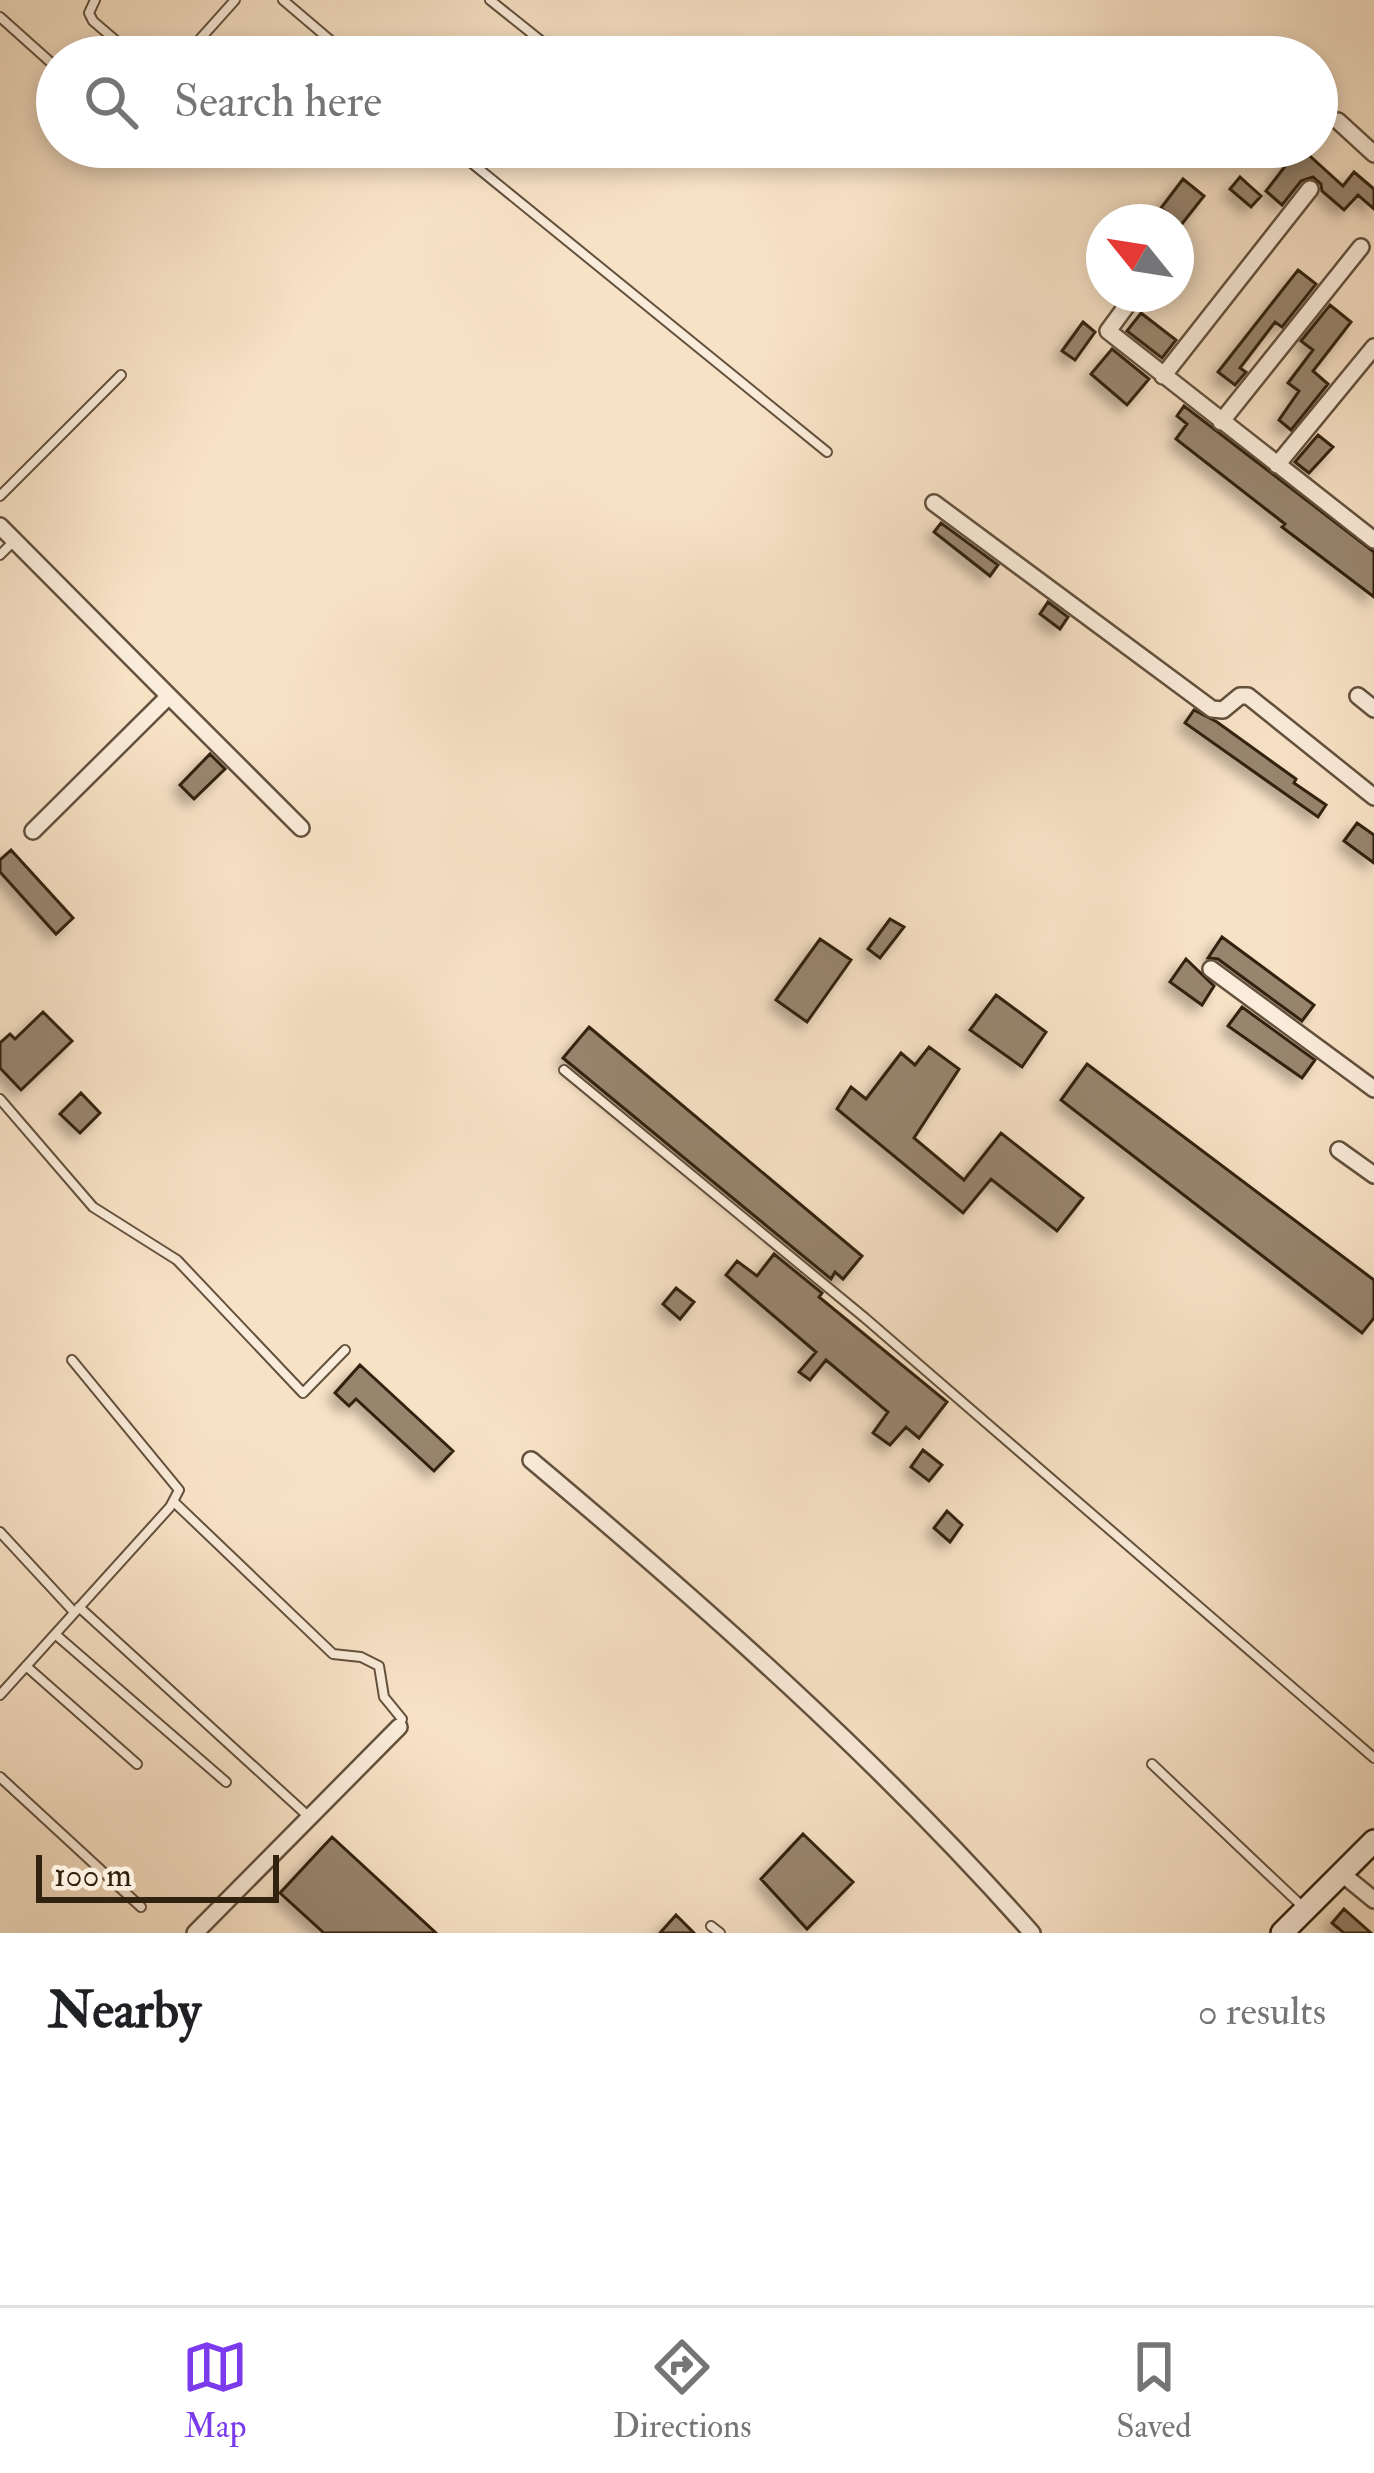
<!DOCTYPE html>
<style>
body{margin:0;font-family:"IM FELL Double Pica",serif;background:#f6f6f6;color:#202124}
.compass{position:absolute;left:1086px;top:204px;width:108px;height:108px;border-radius:50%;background:#fff;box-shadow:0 6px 18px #0003;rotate:300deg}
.scale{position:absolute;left:36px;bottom:30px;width:243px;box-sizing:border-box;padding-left:12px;border:6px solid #31210f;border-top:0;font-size:33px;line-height:42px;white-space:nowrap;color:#31210f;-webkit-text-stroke:9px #faecda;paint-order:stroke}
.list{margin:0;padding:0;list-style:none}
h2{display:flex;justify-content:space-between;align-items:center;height:156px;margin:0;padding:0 48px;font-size:51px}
h2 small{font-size:39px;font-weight:400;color:#757577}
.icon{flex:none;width:66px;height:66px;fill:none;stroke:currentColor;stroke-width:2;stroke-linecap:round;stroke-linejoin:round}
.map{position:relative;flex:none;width:1374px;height:1933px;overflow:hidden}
.search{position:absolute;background:#fff;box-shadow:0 6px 18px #0003;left:36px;right:36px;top:36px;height:132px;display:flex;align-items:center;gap:30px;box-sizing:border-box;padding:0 42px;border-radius:66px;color:#757577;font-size:45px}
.sheet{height:372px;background:#fff}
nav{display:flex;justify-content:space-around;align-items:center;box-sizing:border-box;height:168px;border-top:3px solid #e0e0e0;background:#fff;font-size:33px;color:#757577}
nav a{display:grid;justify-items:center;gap:6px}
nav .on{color:#7c3aed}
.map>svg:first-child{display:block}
.building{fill:#98856e;stroke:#31210f;stroke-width:3;filter:url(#shadow)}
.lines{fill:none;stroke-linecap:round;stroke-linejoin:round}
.lane-casing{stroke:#63513d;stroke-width:12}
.street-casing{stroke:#63513d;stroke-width:20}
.secondary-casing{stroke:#31210f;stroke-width:26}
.lane{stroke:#faecda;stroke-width:8}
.street{stroke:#faecda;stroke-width:15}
.secondary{stroke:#faecda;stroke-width:21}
</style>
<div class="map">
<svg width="1374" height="1933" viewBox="0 0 1374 1933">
<defs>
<filter id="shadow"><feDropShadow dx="-7" dy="7" stdDeviation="6" flood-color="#0004"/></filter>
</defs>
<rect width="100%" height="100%" fill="#f8e2c6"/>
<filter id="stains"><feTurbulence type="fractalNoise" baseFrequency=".00167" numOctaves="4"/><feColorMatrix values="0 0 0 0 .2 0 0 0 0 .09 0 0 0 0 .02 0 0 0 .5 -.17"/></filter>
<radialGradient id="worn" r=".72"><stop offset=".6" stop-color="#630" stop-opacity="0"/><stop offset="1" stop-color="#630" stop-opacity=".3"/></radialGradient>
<!-- building -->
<path class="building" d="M1300,147l43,39 11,-14 20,17v20l-16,-14 -14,15 -22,-19 -1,-7 -8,-7 -12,4 -19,24 -16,-14z
M1240,177l21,19 -10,11 -21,-18z
M1183,179l21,17 -23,29 -20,-17z
M1298,270l18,14 -34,43 -7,-5 -35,46 6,4 -11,13 -17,-13z
M1330,305l21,17 -38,49 15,13 -37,46 -12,-10 20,-29 -11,-8 25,-33 -12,-9z
M1141,313l35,27 -14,18 -35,-27z
M1083,322l12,10 -20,28 -13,-9z
M1112,349l37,30 -22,26 -36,-31z
M1184,406l190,146v45l-92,-70 3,-3 -109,-85 11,-15 -10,-8z
M1318,435l15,12 -24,26 -14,-11z
M941,523l57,42 -8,11 -56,-44z
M1048,602l20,15 -8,12 -20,-15z
M1194,710l23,12 79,57 -2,4 32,22 -8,12 -133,-94z
M210,754l15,15 -31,30 -14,-14z
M1357,823l17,12v28l-30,-22z
M11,850l62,68 -17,16 -56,-62v-12z
M890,919l14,8 -24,31 -12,-9z
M1222,937l92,68 -12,16 -84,-62 -10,-1z
M820,939l31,21 -44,62 -31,-22z
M1186,959l28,27 -12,19 -32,-23z
M996,995l50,37 -24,35 -52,-37z
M1242,1007l73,53 -13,18 -74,-52z
M43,1012l29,29 -51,49 -21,-22v-25l10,-9 5,5z
M589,1027l273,229 -19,23 -8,-7 -4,7 -268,-221z
M929,1047l30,22 -45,69 50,42 37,-47 82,65 -26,33 -66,-52 -28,34 -126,-104 14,-22 15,12 35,-46 14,12z
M1087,1064l287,216v38l-12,15 -301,-233z
M81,1093l19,20 -20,20 -20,-19z
M774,1254l48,39 -3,4 128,105 -28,36 -13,-11 -16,18 -17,-12 15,-21 -62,-52 -16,20 -11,-8 17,-20 -90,-77 11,-14 20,15z
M676,1288l18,14 -14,17 -17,-15z
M360,1365l93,86 -19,20 -78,-72 -7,7 -14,-13z
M923,1450l19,15 -13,16 -18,-14z
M947,1511l15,14 -12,17 -16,-14z
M803,1834l50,48 -46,47 -46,-50z
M332,1837l104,96h-112l-44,-40z
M1344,1909l27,24h-27l-12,-10z
M676,1915l18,18h-34z"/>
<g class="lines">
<!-- lane casing -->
<g class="lane-casing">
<path id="lane" d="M95,0l-6,13 4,8 42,36
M283,0l67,57
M490,0l70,56
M0,17l57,51
M184,57l51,-57
M452,147l375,305
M0,496l121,-121
M0,555l14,-14
M564,1070l301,248 509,440
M0,1099l93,108 84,53 126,133 42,-43
M174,1502l159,152 28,3 18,9 5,31 18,22 -3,8
M0,1532l74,80
M79,1607l229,209
M55,1634l171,148
M26,1666l111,98
M0,1695l170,-188 9,-17 -107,-130
M1152,1764l151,143
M0,1777l141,130
M711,1926l9,7"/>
</g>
<!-- street casing -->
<g class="street-casing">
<path id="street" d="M1338,121l36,33
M1133,297l-25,34 266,209
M1163,376l147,-187
M1221,422l140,-175
M1277,465l97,-118
M934,503l278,206 11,1 17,-14h8l126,101
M0,526l169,170 -136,135
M169,696l132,132
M1358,696l16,13
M1211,969l163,120
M1339,1150l35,25
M531,1460c176,148 349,301 501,473
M1341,1873l33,27
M195,1933l204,-206"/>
</g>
<!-- secondary casing -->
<g class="secondary-casing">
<path id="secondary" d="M1282,1933l92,-92"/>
</g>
<!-- lane -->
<use href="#lane" class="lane"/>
<!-- street -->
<use href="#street" class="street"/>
<!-- secondary -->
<use href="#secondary" class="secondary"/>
</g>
<rect width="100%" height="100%" filter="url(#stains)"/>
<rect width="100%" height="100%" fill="url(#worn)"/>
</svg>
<svg class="compass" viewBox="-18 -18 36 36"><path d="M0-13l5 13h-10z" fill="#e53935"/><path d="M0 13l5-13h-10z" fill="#757577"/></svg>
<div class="scale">100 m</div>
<div class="search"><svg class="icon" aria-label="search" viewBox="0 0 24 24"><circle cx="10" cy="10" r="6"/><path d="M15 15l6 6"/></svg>Search here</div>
</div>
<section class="sheet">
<h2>Nearby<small>0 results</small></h2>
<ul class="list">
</ul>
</section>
<nav>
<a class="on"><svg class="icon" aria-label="map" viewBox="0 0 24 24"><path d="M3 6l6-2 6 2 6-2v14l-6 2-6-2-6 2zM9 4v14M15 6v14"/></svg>Map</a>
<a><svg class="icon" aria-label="directions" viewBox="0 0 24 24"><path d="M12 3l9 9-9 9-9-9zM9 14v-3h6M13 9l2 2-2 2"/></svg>Directions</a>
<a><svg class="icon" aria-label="saved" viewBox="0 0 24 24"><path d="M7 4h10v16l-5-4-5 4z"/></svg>Saved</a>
</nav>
